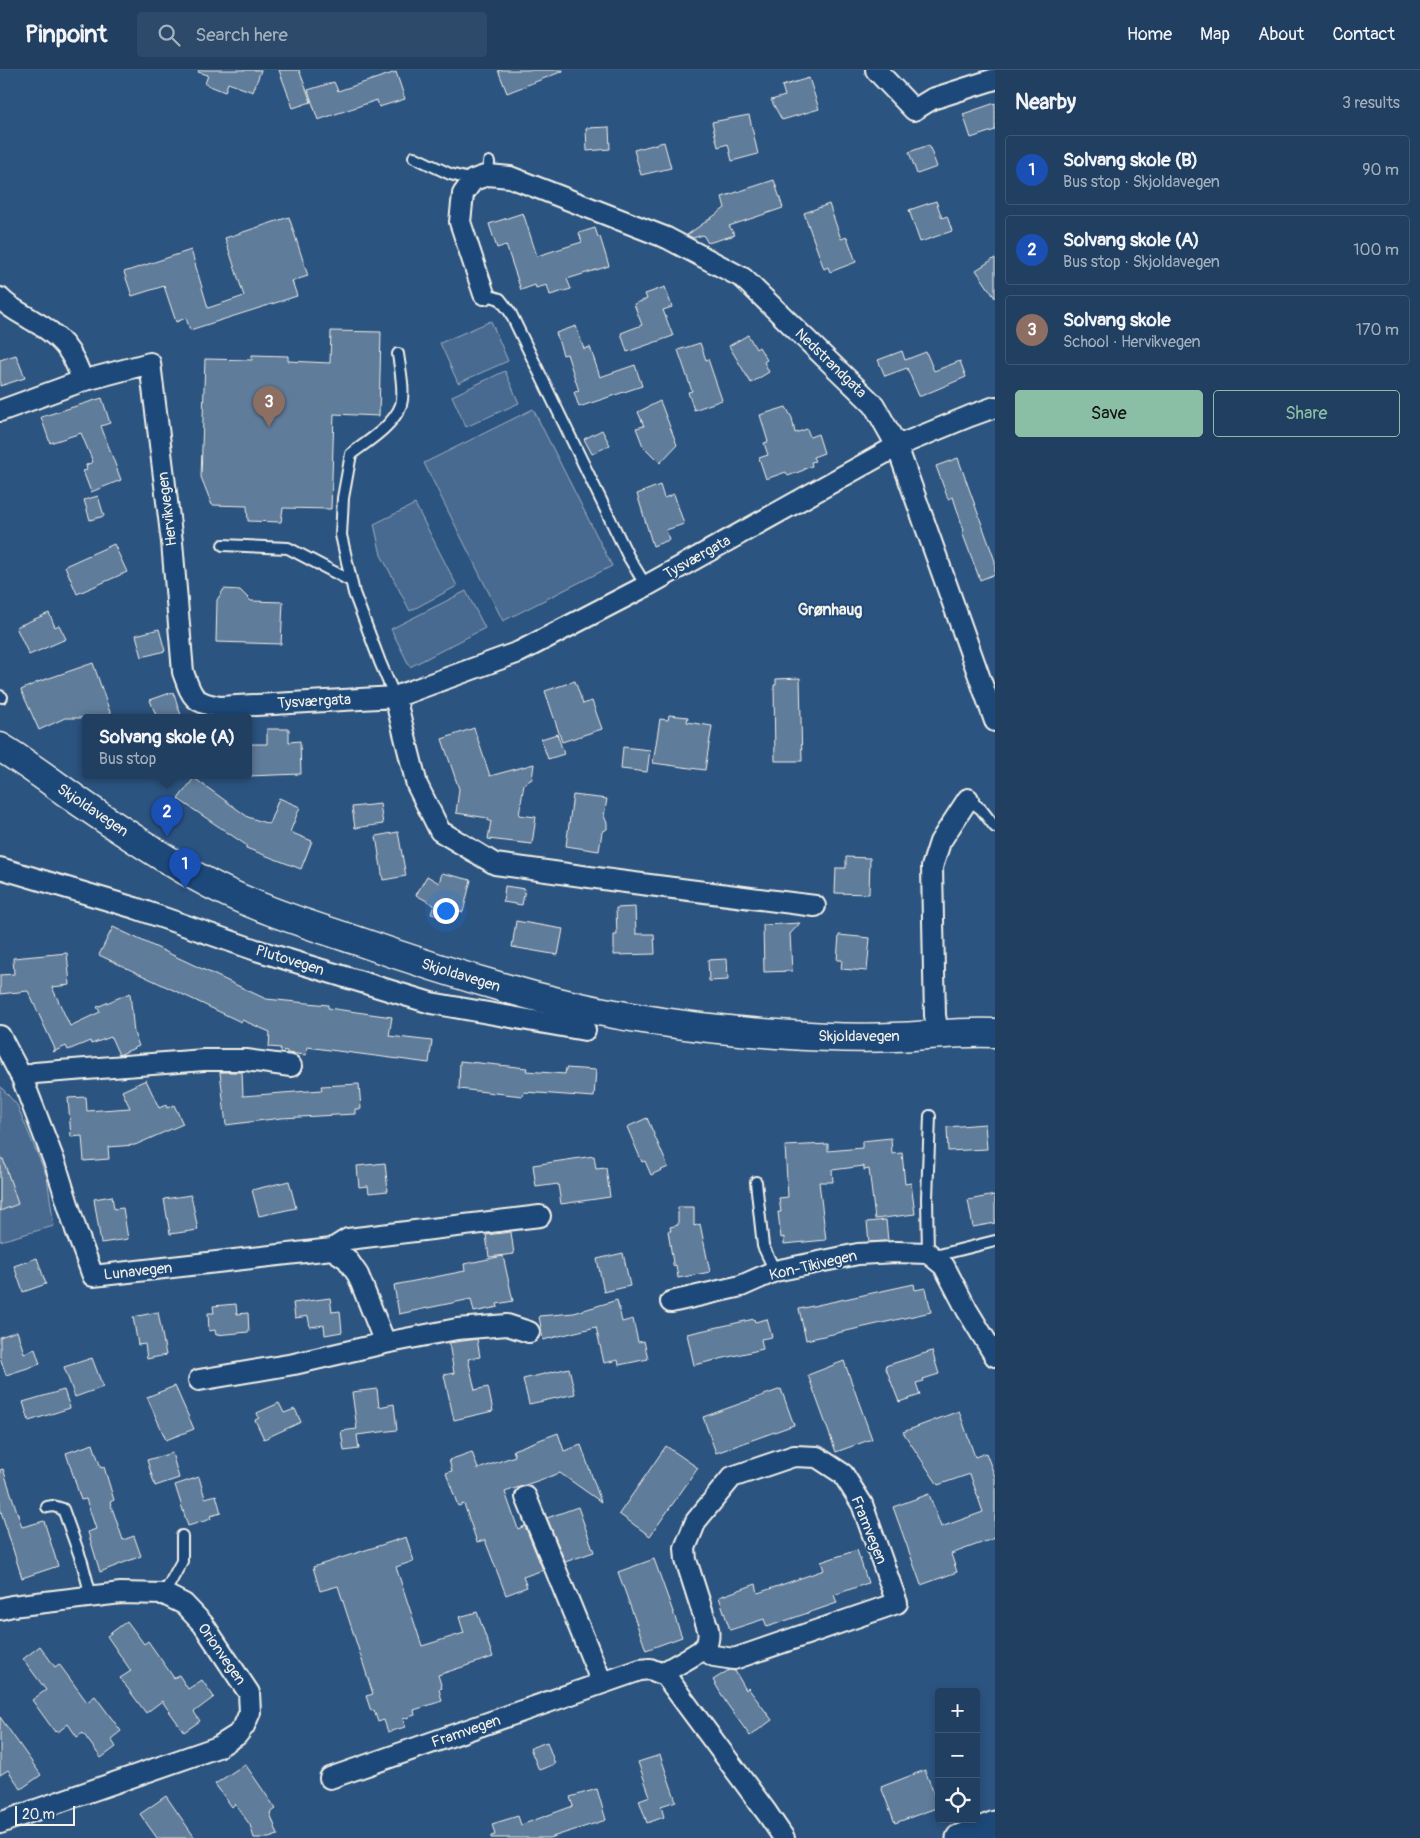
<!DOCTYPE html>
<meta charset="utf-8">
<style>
body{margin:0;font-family:Pangolin,sans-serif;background:#2d4a6a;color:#f1f3f6}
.controls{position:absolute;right:15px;bottom:15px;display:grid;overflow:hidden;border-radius:5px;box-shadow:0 2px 8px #0003}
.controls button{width:45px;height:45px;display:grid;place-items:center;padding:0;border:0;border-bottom:1px solid #3e5876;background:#213f61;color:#f1f3f6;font:25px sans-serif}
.scale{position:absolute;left:15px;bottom:12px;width:60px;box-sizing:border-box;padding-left:5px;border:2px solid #f4f1e8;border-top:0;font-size:14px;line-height:18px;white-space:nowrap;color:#f4f1e8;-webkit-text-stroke:4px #1f4a7a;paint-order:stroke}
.you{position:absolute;left:445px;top:840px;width:18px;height:18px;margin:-12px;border:4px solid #fff;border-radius:50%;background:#1a73e8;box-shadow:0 0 0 8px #1a73e833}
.badge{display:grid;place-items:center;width:32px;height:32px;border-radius:50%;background:#8abfa5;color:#fff;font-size:16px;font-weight:700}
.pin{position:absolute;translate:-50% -41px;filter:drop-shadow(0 1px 2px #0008)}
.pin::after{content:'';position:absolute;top:26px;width:18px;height:15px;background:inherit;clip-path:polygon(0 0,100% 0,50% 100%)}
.popup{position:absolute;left:82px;top:644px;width:170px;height:65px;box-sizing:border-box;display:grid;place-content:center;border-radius:5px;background:#213f61;filter:drop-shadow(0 1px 4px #0005);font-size:16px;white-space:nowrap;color:#a2afbd}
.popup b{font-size:19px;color:#f1f3f6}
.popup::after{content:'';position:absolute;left:50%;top:100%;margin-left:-10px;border:10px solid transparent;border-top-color:#213f61}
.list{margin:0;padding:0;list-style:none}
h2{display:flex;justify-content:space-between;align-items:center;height:65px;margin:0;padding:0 20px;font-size:21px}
h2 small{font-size:16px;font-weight:400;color:#a2afbd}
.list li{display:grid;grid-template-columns:32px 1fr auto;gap:15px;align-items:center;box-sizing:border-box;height:70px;margin:0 10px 10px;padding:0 10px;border:1px solid #3e5876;border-radius:5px}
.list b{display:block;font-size:19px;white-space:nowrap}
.list p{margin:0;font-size:16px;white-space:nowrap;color:#a2afbd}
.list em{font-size:16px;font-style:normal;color:#a2afbd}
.actions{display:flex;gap:10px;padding:15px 20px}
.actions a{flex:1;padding:11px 0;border:1px solid #8abfa5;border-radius:5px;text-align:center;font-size:18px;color:#8abfa5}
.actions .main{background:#8abfa5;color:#111}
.icon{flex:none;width:28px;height:28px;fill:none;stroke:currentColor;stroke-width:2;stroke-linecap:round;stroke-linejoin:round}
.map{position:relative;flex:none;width:995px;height:1768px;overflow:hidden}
header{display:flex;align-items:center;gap:30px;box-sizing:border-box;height:70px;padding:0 25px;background:#213f61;border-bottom:1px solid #3e5876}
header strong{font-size:24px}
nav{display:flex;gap:28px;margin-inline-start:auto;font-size:18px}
.search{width:350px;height:45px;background:#2d4a6a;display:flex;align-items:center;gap:12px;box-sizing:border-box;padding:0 18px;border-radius:5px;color:#a2afbd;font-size:19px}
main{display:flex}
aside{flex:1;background:#213f61}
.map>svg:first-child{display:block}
.green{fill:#496b90;stroke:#9eaebc}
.building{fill:#5e7b9a;stroke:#f4f1e8}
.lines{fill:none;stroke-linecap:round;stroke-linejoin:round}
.service-casing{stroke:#f4f1e8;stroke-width:14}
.minor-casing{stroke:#f4f1e8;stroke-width:24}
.tertiary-casing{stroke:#f4f1e8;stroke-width:29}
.secondary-casing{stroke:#f4f1e8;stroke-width:31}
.service{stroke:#1f4a7a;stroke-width:10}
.minor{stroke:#1f4a7a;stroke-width:20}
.tertiary{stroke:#1f4a7a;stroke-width:25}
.secondary{stroke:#1f4a7a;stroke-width:28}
.labels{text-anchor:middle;stroke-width:4;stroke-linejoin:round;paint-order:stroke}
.street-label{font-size:15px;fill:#f4f1e8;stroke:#1f4a7a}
.neighbourhood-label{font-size:16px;font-weight:bold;fill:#f4f1e8;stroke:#1f4a7a}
</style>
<header>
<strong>Pinpoint</strong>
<div class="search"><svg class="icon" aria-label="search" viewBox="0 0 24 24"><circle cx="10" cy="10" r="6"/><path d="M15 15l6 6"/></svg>Search here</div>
<nav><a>Home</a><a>Map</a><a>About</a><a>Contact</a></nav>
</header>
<main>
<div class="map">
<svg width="995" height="1768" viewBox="0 0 995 1768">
<rect width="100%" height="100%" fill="#2c5481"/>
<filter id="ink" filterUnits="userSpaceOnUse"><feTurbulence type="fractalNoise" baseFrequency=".02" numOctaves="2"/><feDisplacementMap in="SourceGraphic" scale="10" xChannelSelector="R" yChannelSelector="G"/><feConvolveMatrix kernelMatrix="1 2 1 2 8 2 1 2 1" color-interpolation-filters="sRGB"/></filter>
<g filter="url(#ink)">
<!-- green -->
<path class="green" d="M491,251l17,40 -50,22 -18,-40z
M505,301l14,32 -53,24 -14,-31z
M533,339l79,157 -109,55 -79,-158z
M415,434l42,82 -47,25 -29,-56 -7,-31z
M466,521l19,37 -75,39 -19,-38z
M0,1016l17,19 30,72 7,49 -54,15z"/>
<!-- building -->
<path class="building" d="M199,0h62l-8,22 -25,-9 -3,9 -20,-8 3,-9 -10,-3z
M279,0h20l12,32 -18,6z
M498,0h65v1l-56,22z
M396,2l9,27 -26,8 -2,-7 -59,20 -10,-30 26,-8 4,9z
M809,8l10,31 -37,11 -11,-20 14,-4 -3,-10z
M995,33v27l-24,8 -8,-24z
M749,45l9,39 -26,7 -4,-17 -10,3 -6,-25z
M609,57l1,22 -23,2 -1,-23z
M664,72l7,26 -30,7 -7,-25z
M929,75l8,22 -20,7 -8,-22z
M774,110l9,28 -54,18 6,9 -27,8 -5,-8 -10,3 -6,-3 38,-27 -3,-11z
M936,131l6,17 5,-2 5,15 -32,11 -11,-32z
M829,134l12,35 6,-2 9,25 -26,10 -2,-5 -4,2 -20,-56z
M523,143l14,43 45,-14 -3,-9 16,-5 3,9h2l9,29 -42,13 4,10 -21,6 -3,-10 -11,3 -1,-3 -14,5 -15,-45 -9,3 -8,-24z
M289,147l19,59 -16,5 5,15 -107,34 -4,-12 -10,4 -12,-36 -32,10 -8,-24 67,-22 17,58 36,-12 -19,-58z
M995,188v40l-19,-28z
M665,217l7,20 -9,3 10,26 -46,16 -6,-19 21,-8 -8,-21 13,-5 -2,-5z
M576,256l8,23 6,-2 10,30 35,-12 7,21 -63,21 -5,-15 5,-1 -12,-37 -4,1 -7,-22z
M331,261l50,1 -2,84 -45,-2 -3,95 -48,-1 -2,14 -33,-1 -1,-15 -35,-1 -11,-28 4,-118 47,1v-5l36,1v5l42,2z
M748,265l8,14 3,-2 8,13 -3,2 5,10 -18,11 -22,-37z
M700,273l6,17 2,-1 14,41 -28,10 -6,-18 4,-1 -14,-41z
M902,281l3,9 21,-8 8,19 26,-10 6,16 -45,19h-2l-12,-28 -22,8 -7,-16z
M16,285l9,23 -25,8v-26z
M102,328l8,25 -9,3 20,54 -30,12 -8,-21 4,-1 -1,-5 7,-3 -12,-29 -31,10 -9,-26z
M660,331l17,44 -17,18 -17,-17 -7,-18 8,-2 -6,-14z
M786,337l6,11 3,15 12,-4 3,8 8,-3 6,19 -11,4 2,4 -4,1 1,4 -8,3v1l-16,6 -2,-4 -20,7 -7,-21 9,-3 -4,-12 4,-1 -8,-27z
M602,360l8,15 -18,9 -8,-15z
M958,388l37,103v13l-15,6 -18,-48 2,-1 -11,-34 -5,2 -12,-33z
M660,415l4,13 10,-4 10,30 -18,6 3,10 -16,6 -16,-52z
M98,426l6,20 -14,4 -6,-20z
M114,474l13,28 -50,22 -12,-28z
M224,519l16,1 11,11 32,1 -2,42 -65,-2 1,-42z
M49,543l6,14 4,-2 7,14 -37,16 -13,-28z
M159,559l6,22 -23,6 -6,-22z
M93,593l19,55h-47l-26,12 -18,-40 17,-8z
M800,608l2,83h-27l-1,-76h2v-6z
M575,611l8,23 9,-3 10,28 -40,13 -17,-51z
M173,622l9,26h-25l-7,-18z
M669,645l19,2 -1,5 25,4 -7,44 -52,-7 7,-44 8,1z
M474,658l16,48 44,-12 -2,15 -8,5 -5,31 17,2 -4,27 -44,-5 3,-18h-3v-3l-32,-5 3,-24 -17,-50z
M267,659h22v13l11,-1 1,33 -53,2v-32h19z
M557,664l7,20 -16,5 -7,-20z
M623,677l27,3 -3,22 -26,-3z
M194,708l54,39 21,7 10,-26 21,9 -10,25 22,9 -11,28 -55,-21v-3l-68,-46z
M573,725l34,4 -3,17 3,7v6l-5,3 -3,19 -33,-5z
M380,734l3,20 -28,4 -3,-21z
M398,762l8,44 -23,4 -7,-44z
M846,787l24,1 -1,36 -34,-1 1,-25h10z
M442,803l29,7 -8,32 -8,-2 -2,9 -22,-5 3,-9 -18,-10 11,-19 12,7z
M505,816l20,3 -3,16 -19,-3z
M635,837l1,27h18l1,20 -41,1v-20h3l-1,-27z
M516,851l47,8 -5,26 -46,-8z
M800,853l-10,11 2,37 -28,1 -1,-47z
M113,857l153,72 62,6v3l64,9 -3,19 43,5 -3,22 -122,-16 -1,8 -19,-2v-2l-7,-1 1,-2 -12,-1 1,-15 -28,-12 -1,2 -142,-67z
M839,865l31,3 -3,33 -26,-2 1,-9h-5z
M67,883l3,32 -18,2 18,39 30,-14 -3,-5 33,-14 4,40 5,13 -20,9 -8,-18 -20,7 -1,-3 -22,9 -2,-4 -13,6 2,-3 -27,-58 -28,3v-19l14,-1 -1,-16z
M727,889l1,21 -19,1 -1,-21z
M460,991l67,7 -1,3 39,3 1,-6 30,2 -2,27 -70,-5 -1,4 -64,-7z
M220,1002h22l1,24 79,-6 -1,-4 38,-2 2,25h-6v5l-74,4 -55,7z
M146,1010l13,28 7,-3 1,3 7,-3 9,19 -48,21 -27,2 1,12 -25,2 -2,-25 -11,1 -3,-39 18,-1 1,14 43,-3 -8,-17z
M647,1048l21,49 -17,8 -6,-14 -3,1 -15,-35z
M985,1054l2,25 -39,2 -1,-24z
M891,1068l1,16 10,-1 3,31 6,-1 4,31 -40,5 -6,-50 -5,1v-4l-32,4 1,12h-14l7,58 -42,4v-7l-3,1 -3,-26h3l-2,-14 9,-1 -3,-51 43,-2v7l34,-3v-7z
M594,1086l2,13 10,-1 4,29 -49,7 -3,-20 -22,3 -3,-22z
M0,1089h3l15,45 -18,7z
M385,1093l3,28 -19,2 -1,-7 -9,1 -2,-21z
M289,1111l7,27 -37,8 -7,-26z
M191,1125l7,35 -28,4 -6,-35z
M995,1125v28l-22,4 -5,-27z
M112,1126l2,13 9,-1 5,31 -27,4 -7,-44z
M678,1137h16v19l6,-2 10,48 -32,6 -2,-13 -3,1v-3l-5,-32h3l-1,-4 8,-2z
M886,1150l2,21 -19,1 -2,-20z
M511,1162l3,22 -25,3 -3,-22z
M623,1183l7,33 -26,6 -7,-33z
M503,1186l10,45 -16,3 1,3 -24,5 -3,-13 -72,15 -5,-29 71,-14 -1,-7z
M37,1188l9,26 -23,8 -9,-26z
M914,1214l1,6 11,-2 5,24 -125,28 -7,-31z
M330,1228l2,14 8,-1 2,21 -17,3 -1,-10 -14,2 -2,-11 -13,2 -2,-15z
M617,1230l5,22 11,-3 5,23 6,-1 4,18 -29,6 -1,-5 -14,3 -8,-36 -53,13 -4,-24 35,-3z
M236,1234l1,10 11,-1 1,19 -33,3 -1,-5 -6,1 -1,-18h6l-1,-7z
M158,1242l8,43 -19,4 -2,-15 -7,1 -5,-28z
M754,1249l1,3 12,-3 5,18 -11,2 2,10 -69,16 -7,-31z
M17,1261l7,22 11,-4 5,15 -34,11 -6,-18v-20z
M477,1269l3,18 -12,2 7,31 13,-3 5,24 -39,9 -10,-45 10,-2 -5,-30z
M932,1281l7,23 -16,5 1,2 -8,2 4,12 -21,7 -14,-36z
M92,1288l11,29 -28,10 -11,-30z
M844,1291l28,78 -36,13 -28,-77z
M569,1298l6,26 -46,10 -6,-25z
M175,1316l19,43 -28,11 -19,-43z
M377,1319l2,18 15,-3 3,26 -40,5 2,14 -15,2 -3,-20 16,-2 -5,-37z
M781,1319l13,36 -78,28 -13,-36z
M64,1320l6,18 -41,13 -6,-19z
M279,1333l5,10 11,-4 6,13 -37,17 -9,-19 4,-2 -2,-5z
M959,1341l16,46 11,-4 9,24v61l-44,16 6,18 -36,13 -28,-78 36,-13 12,33 42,-15 -13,-38 -32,11 -35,-53z
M558,1363l6,18 17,-6 20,57 -41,-29 -55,19 13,37 7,-3 18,44 -20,7 4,10 -21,8 -21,-55 -8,2 -13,-38 -6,2 -12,-33 6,-2 -3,-11 23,-8 6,17 37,-13 -2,-6z
M93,1374l8,24 3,-1 10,33 -4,2 13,38 11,-4 7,20 -41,16 -12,-40 8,-3 -10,-30 -5,1 -15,-47z
M666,1376l32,22 -48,68 -31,-22z
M172,1383l7,25 -24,8 -8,-26z
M3,1399l19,58 22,-6 14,45 -36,12 -22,-70v-38z
M199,1407l6,21 11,-3 5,18 -11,3 1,3 -23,7 -13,-41z
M578,1437l16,45 -29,10 -18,-44z
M406,1467l8,24 -18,6 26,79 42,-13 -5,-16 18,-5 16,45 -55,18 4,13 -3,1 3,12 -28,9 1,5 -12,4 2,8 -17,5 -4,-12 -6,2 -4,-12 -3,1 -5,-15 7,-2 -35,-108 -18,5 -7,-24z
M857,1480l11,33 -34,12 3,8 -70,24 -3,-8 -34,11 -11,-33 37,-13 2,9 66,-23 -3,-8z
M654,1489l28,78 -36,13 -28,-78z
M127,1551l17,23 4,-3 26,37 5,-3 9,14 14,-9 12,17 -20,15 6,9 -16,11 -22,-31 -16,12 -26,-35 11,-7 -24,-35z
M40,1576l15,21 4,-3 28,38 8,-6 26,35 -10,8 5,8 -15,11 -18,-25 -6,4 -9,-13 -10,8 -1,-2 -2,2 -23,-32 14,-10 -23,-31z
M729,1600l6,1 11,19 2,-2 24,32 -22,16 -23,-32 -14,-24z
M0,1647l41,58 -20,14 -13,-19 -8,5z
M547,1672l8,22 -16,6 -9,-22z
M660,1685l16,46 -15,5 3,11 -17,6 -8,-23 11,-4 -12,-34z
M245,1694l31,45 -6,4 8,22 -9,3h-15l-4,-13 -15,-21 -3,3 -17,-23z
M925,1700l14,37 -44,16 -14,-36z
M597,1719l9,31 -57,18h-58v-2l4,-1 -3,-11 26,-8 3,9 52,-19 -3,-9z
M166,1726l29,42h-38l-17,-24z"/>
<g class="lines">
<!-- service casing -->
<g class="service-casing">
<path id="service" d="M414,87l36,17 23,6
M488,105l1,-13
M484,224l16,5 10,13 118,244 18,30
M223,475l65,3 63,33
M0,626l2,1
M395,627l-15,-35 -26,-69 -13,-58 2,-37 8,-44c17,-13 42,-28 50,-49 4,-14 -1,-36 -3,-51
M968,729l13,10 14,18
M756,1112l7,64 12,25
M928,1183l-1,-55 3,-82
M938,1190l5,-6 52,-13
M47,1437l6,-1 10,3 19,53 9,34
M164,1524l18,-33v-25"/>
</g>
<!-- minor casing -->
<g class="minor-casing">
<path id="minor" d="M876,0l38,40 18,-11 63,-20
M484,224l-24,-72 3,-28 10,-14 15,-5 22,2 157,61 76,40 131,127 23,41 98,275
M0,228c9,10 21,15 32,22 27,15 42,31 50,61
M0,341l82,-30 68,-18 22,179 11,130c9,25 9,30 37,35l175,-10 124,-45 127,-66 251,-140 73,-30 25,-9
M395,627l22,88 23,46 55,33 123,17 197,25
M0,798l135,40 121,42 175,53 154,27
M938,964l-3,-19 -1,-43 -2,-105 8,-25 28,-43
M0,966l22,42 34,88 20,64 17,46 239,-27 15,10 11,16 27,68
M22,1008l13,-5 25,-2 144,-11h42l45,6
M332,1179l16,-10 192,-23
M671,1232l70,-16 34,-15 83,-17 38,-2 32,1 16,13 23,44 28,46
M199,1310l95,-16 91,-21 72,-14 50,-4 22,7
M526,1427l76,186
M0,1539l12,-3 109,-13 43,1 20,10 19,20 46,69 1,19 -6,14 -7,9 -19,12 -185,64 -33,12
M665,1605l3,-5c8,-5 34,-18 38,-25 3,-5 3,-10 2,-16l-22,-69 -1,-12 11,-27 36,-44 62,-21 23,1 26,17 19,30 35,99 -163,56 -20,-3 -12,-7
M330,1708l310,-108 10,-1 15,6 102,138 17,25"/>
</g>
<!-- tertiary casing -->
<g class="tertiary-casing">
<path id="tertiary" d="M959,1768l36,-14"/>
</g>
<!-- secondary casing -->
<g class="secondary-casing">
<path id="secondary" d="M0,677c30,18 58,40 87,60 35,24 71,48 108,69 51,29 108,47 163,65 48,17 97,33 147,47 88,26 181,40 272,46 39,3 78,5 117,3 34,-1 67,-6 101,-4"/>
</g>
<!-- service -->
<use href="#service" class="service"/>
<!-- minor -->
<use href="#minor" class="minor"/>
<!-- tertiary -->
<use href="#tertiary" class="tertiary"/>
<!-- secondary -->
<use href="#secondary" class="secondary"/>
</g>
</g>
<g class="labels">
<!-- street labels -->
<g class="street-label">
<text transform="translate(831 293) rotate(44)" y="5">Nedstrandgata</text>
<text transform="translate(167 439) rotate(-97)" y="5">Hervikvegen</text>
<text transform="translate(697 487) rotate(-29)" y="5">Tysværgata</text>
<text transform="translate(314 631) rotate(-3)" y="5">Tysværgata</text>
<text transform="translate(93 740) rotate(34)" y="5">Skjoldavegen</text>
<text transform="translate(290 890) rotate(17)" y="5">Plutovegen</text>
<text transform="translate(461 905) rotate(17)" y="5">Skjoldavegen</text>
<text x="859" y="971">Skjoldavegen</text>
<text transform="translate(813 1195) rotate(-13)" y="5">Kon-Tikivegen</text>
<text transform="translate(138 1201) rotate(-6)" y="5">Lunavegen</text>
<text transform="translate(869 1460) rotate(68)" y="5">Framvegen</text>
<text transform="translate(222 1584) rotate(55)" y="5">Orionvegen</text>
<text transform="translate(466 1661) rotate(-19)" y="5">Framvegen</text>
</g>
<!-- neighbourhood labels -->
<g class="neighbourhood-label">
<text x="830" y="545">Grønhaug</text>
</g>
</g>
</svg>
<div class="controls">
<button>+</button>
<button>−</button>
<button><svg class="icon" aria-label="locate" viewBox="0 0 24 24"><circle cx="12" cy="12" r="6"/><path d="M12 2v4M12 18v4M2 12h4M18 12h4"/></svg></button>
</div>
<div class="scale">20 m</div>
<div class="you"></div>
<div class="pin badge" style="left:185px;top:819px;background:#1a4fb4">1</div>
<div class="pin badge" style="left:167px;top:767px;background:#1a4fb4">2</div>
<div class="popup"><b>Solvang skole (A)</b>Bus stop</div>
<div class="pin badge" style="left:269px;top:357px;background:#8d6e63">3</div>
</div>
<aside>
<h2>Nearby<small>3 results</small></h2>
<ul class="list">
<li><span class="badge" style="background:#1a4fb4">1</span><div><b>Solvang skole (B)</b><p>Bus stop · Skjoldavegen</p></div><em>90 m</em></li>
<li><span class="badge" style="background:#1a4fb4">2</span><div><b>Solvang skole (A)</b><p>Bus stop · Skjoldavegen</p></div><em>100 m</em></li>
<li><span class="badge" style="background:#8d6e63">3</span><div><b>Solvang skole</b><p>School · Hervikvegen</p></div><em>170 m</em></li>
</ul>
<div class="actions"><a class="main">Save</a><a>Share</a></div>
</aside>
</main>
